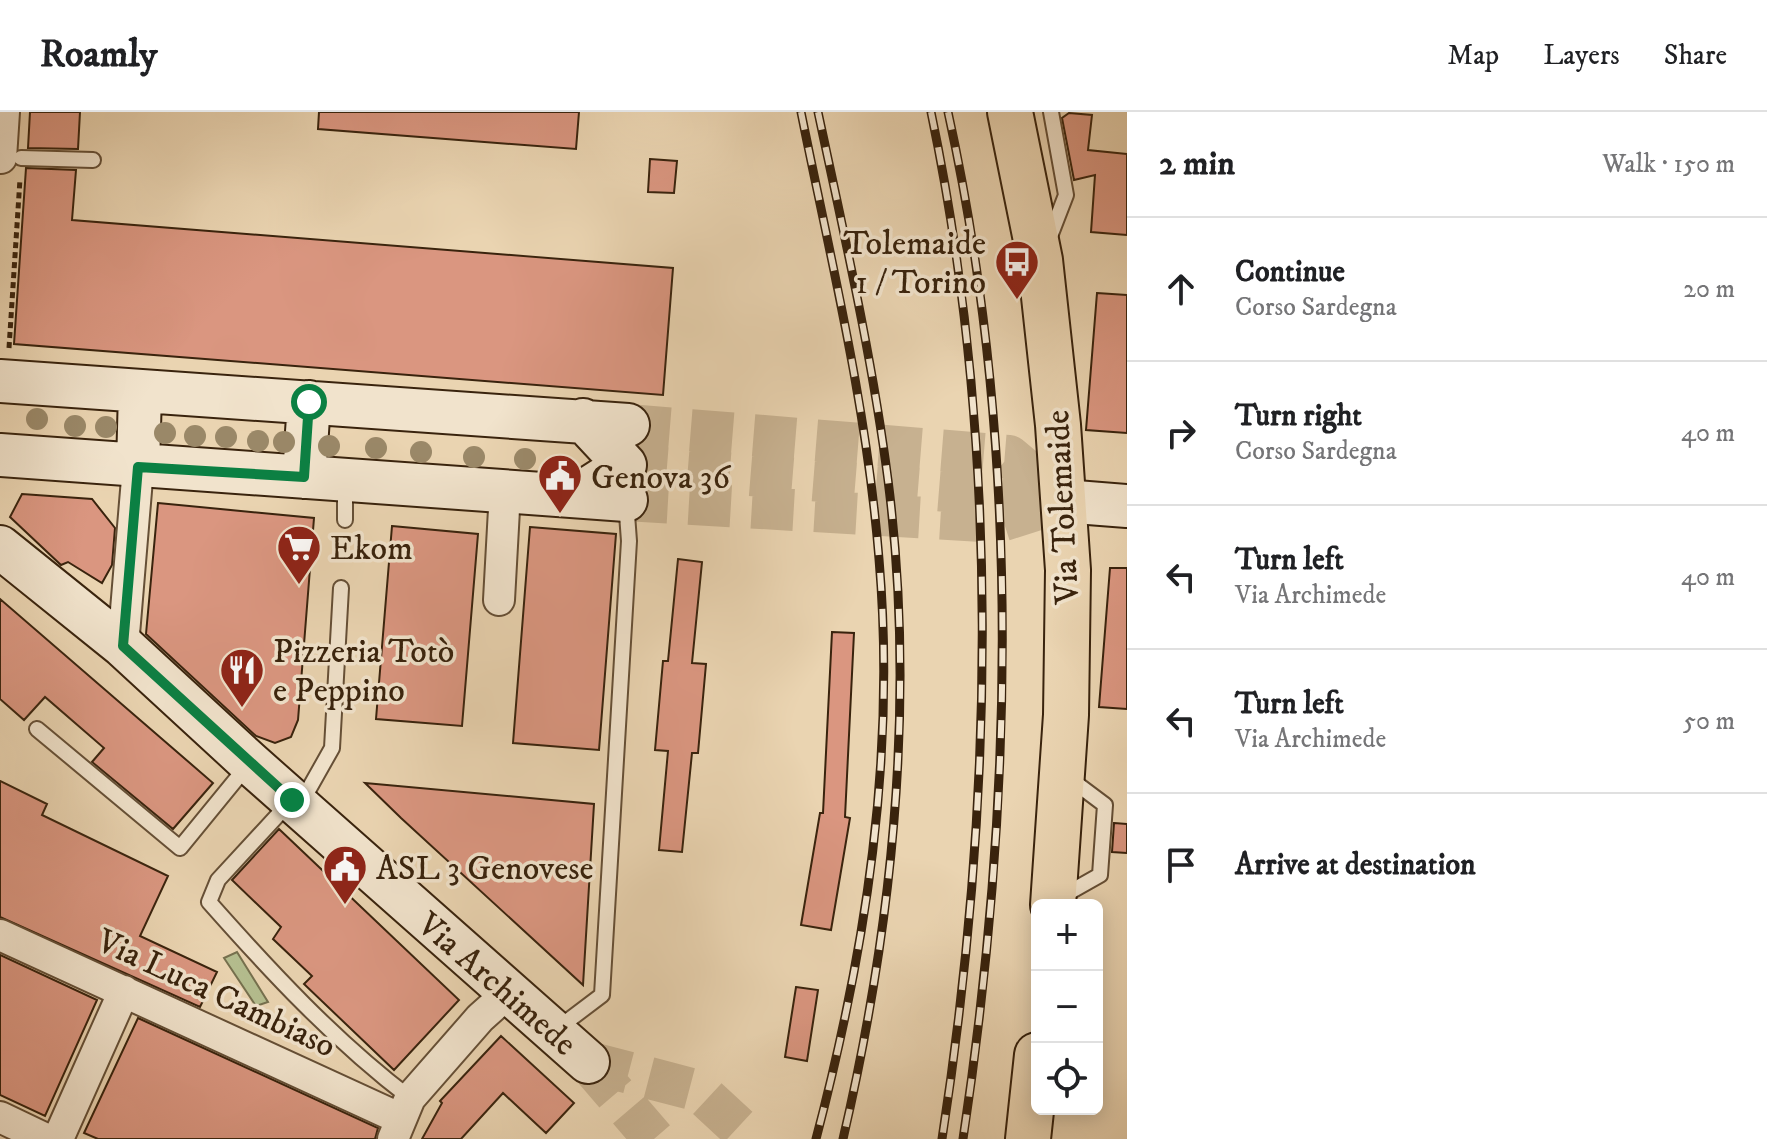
<!DOCTYPE html>
<meta charset="utf-8">
<style>
body{margin:0;font-family:"IM FELL DW Pica",serif;background:#f6f6f6;color:#202124}
.controls{position:absolute;right:24px;bottom:24px;display:grid;overflow:hidden;border-radius:12px;box-shadow:0 4px 20px #0003}
.controls button{width:72px;height:72px;display:grid;place-items:center;padding:0;border:0;border-bottom:2px solid #e0e0e0;background:#fff;color:#202124;font:40px sans-serif}
.stop{position:absolute;width:24px;height:24px;margin:-18px;border:6px solid #0b8043;border-radius:50%;background:#fff}
.stop.end{background:#0b8043;border-color:#fff;box-shadow:0 2px 8px #0008}
.list{margin:0;padding:0;list-style:none}
h2{display:flex;justify-content:space-between;align-items:center;height:104px;margin:0;padding:0 32px;font-size:34px}
h2 small{font-size:26px;font-weight:400;color:#757577}
.list li{display:grid;grid-template-columns:52px 1fr auto;gap:24px;align-items:center;box-sizing:border-box;height:144px;padding:0 32px;border-top:2px solid #e0e0e0}
.list b{display:block;font-size:30px;white-space:nowrap}
.list p{margin:0;font-size:26px;white-space:nowrap;color:#757577}
.list em{font-size:26px;font-style:normal;color:#757577}
.icon{flex:none;width:44px;height:44px;fill:none;stroke:currentColor;stroke-width:2;stroke-linecap:round;stroke-linejoin:round}
.map{position:relative;flex:none;width:1127px;height:1027px;overflow:hidden}
header{display:flex;align-items:center;gap:48px;box-sizing:border-box;height:112px;padding:0 40px;background:#fff;border-bottom:2px solid #e0e0e0}
header strong{font-size:38px}
nav{display:flex;gap:44px;margin-inline-start:auto;font-size:28px}
main{display:flex}
aside{flex:1;background:#fff}
.map>svg:first-child{display:block}
.green{fill:#b4bd8e;stroke:#76704e;stroke-width:2}
.building{fill:#da9680;stroke:#39230d;stroke-width:2}
.lines{fill:none;stroke-linecap:round;stroke-linejoin:round}
.secondary-tunnel{stroke:#c7b190;stroke-width:42;stroke-dasharray:42 21;stroke-linecap:butt}
.lane-casing{stroke:#654f36;stroke-width:18}
.street-casing{stroke:#654f36;stroke-width:34}
.secondary-casing{stroke:#39230d;stroke-width:46}
.primary-casing{stroke:#39230d;stroke-width:48}
.path{stroke:#39230d;stroke-width:5;stroke-dasharray:6 4;stroke-linecap:butt}
.lane{stroke:#f1e3cc;stroke-width:14}
.street{stroke:#f1e3cc;stroke-width:30}
.secondary{stroke:#f1e3cc;stroke-width:42}
.primary{stroke:#ead4b1;stroke-width:44}
.rail-casing{stroke:#39230d;stroke-width:9}
.rail{stroke:#f1e3cc;stroke-width:6;stroke-dasharray:18;stroke-linecap:butt}
.tree{fill:#9a8868}
.route{stroke:#0b8043;stroke-width:10}
.labels{text-anchor:middle;stroke-width:7;stroke-linejoin:round;paint-order:stroke}
.poi-label{font-size:34px;fill:#39230d;stroke:#f1e3cc;text-anchor:start}
.street-label{font-size:34px;fill:#39230d;stroke:#f1e3cc}
</style>
<header>
<strong>Roamly</strong>
<nav><a>Map</a><a>Layers</a><a>Share</a></nav>
</header>
<main>
<div class="map">
<svg width="1127" height="1027" viewBox="0 0 1127 1027">
<rect width="100%" height="100%" fill="#ead4b1"/>
<filter id="stains"><feTurbulence type="fractalNoise" baseFrequency=".0025" numOctaves="4"/><feColorMatrix values="0 0 0 0 .2 0 0 0 0 .09 0 0 0 0 .02 0 0 0 .5 -.17"/></filter>
<radialGradient id="worn" r=".72"><stop offset=".6" stop-color="#630" stop-opacity="0"/><stop offset="1" stop-color="#630" stop-opacity=".3"/></radialGradient>
<!-- green -->
<path class="green" d="M237,840l31,50 -12,4 -32,-48z"/>
<!-- building -->
<path class="building" d="M30,0h50l-2,37 -50,-1z
M319,0h260l-3,37 -258,-20z
M1069,1l23,2 -4,35 39,4v81l-36,-3 4,-57 -21,5 -12,-62z
M650,47l27,2 -3,32 -26,-1z
M26,56l50,2 -4,50 601,48 -10,127 -649,-51z
M1097,181l30,2v138l-41,-3z
M22,382l70,5 23,29 -3,37 -10,18 -34,-21 -7,3 -51,-48z
M158,391l156,15 -16,202 -7,17 -16,6 -19,-7 -110,-102z
M392,414l86,8 -16,192 -86,-7z
M530,415l86,7 -17,216 -86,-7z
M678,447l24,3 -10,101 14,1 -8,89h-6l-10,99 -23,-2 9,-99 -13,-1 8,-89h5z
M1110,456h17v141l-28,-2z
M0,487l213,184 -40,46 -81,-67 12,-14 -59,-51 -21,23 -24,-21z
M832,520l22,1 -9,184 5,1 -19,112 -30,-5 19,-112h3z
M0,669l47,23 -5,11 126,61 -28,60 77,36 -17,35 -200,-90z
M365,671l229,21 -11,181 -182,-167z
M1114,711l13,1v29l-15,-1z
M279,717l180,171 -65,70 -90,-86 8,-8 -39,-37 8,-12 -49,-47z
M0,843l97,45 -52,116 -45,-21z
M796,875l22,3 -11,71 -22,-4z
M138,906l240,110 -3,11h-277l-14,-6z
M501,924l73,67 -28,30 -43,-40 -42,46h-39l20,-36 -2,-2z"/>
<g class="lines">
<!-- secondary-tunnel -->
<path class="secondary-tunnel" d="M628,313l381,31 54,45
M625,353l421,34
M626,388l372,22 65,-21
M588,950l111,29 52,48
M588,950l66,77"/>
<!-- lane casing -->
<g class="lane-casing">
<path id="lane" d="M21,46l72,2
M1049,127l17,-44 -15,-83
M345,408v-35
M37,617l143,119 67,-82
M289,691l-71,77 -9,22c62,70 126,139 201,196
M301,691l31,-55 9,-160
M1061,785l39,-22 5,-70 -36,-27
M557,917l45,-34 27,-454 -3,-40"/>
</g>
<!-- street casing -->
<g class="street-casing">
<path id="street" d="M1,46l3,-46
M499,488l6,-109
M123,534l15,-179
M0,823l401,184
M0,1005l46,22
M58,1027l66,-148
M393,1027l17,-41 70,-80 28,-25"/>
</g>
<!-- secondary casing -->
<g class="secondary-casing">
<path id="secondary" d="M0,269l628,44
M0,343l626,45
M138,355l2,-76
M304,365l5,-75
M578,383l47,-30 -42,-45
M1063,389l64,5
M0,435l123,99 127,117 338,299"/>
</g>
<!-- primary casing -->
<g class="primary-casing">
<path id="primary" d="M1010,0l30,148 18,165 10,145 -2,145 -13,190
M1028,1027l9,-84"/>
</g>
<!-- path -->
<path class="path" d="M9,236l11,-169"/>
<!-- lane -->
<use href="#lane" class="lane"/>
<!-- street -->
<use href="#street" class="street"/>
<!-- secondary -->
<use href="#secondary" class="secondary"/>
<!-- primary -->
<use href="#primary" class="primary"/>
<!-- rail casing -->
<g class="rail-casing">
<path id="rail" d="M801,0c30,149 66,295 78,447 17,197 -13,390 -63,580
M818,0c26,122 54,244 70,368 28,220 5,444 -45,659
M931,0c70,336 63,689 11,1027
M948,0c74,337 66,687 15,1027"/>
</g>
<!-- rail -->
<use href="#rail" class="rail"/>
</g>
<!-- trees -->
<g class="tree">
<circle cx="37" cy="307" r="11"/>
<circle cx="75" cy="314" r="11"/>
<circle cx="106" cy="315" r="11"/>
<circle cx="165" cy="321" r="11"/>
<circle cx="195" cy="324" r="11"/>
<circle cx="226" cy="325" r="11"/>
<circle cx="258" cy="329" r="11"/>
<circle cx="284" cy="330" r="11"/>
<circle cx="329" cy="334" r="11"/>
<circle cx="376" cy="336" r="11"/>
<circle cx="421" cy="340" r="11"/>
<circle cx="474" cy="345" r="11"/>
<circle cx="525" cy="347" r="11"/>
</g>
<g class="lines">
<!-- route -->
<path class="route" d="M292,688l-169,-154 15,-179 166,10 5,-75"/>
</g>
<!-- icons -->
<defs>
<g id="bus-pin" transform="scale(2.3)"><path d="M0 17L-7.5 6A9.5 9.5 0 1 1 7.5 6Z" fill="#8f2418" stroke="#f1e3cc"/><path d="M-5-6H5V4H4V6H2V4H-2V6H-4V4H-5ZM-3.5-4V0h7V-4ZM-3.5 1.2v1.5H-2V1.2ZM2 1.2v1.5H3.5V1.2Z" fill="#fff"/></g>
<g id="civic-pin" transform="scale(2.3)"><path d="M0 17L-7.5 6A9.5 9.5 0 1 1 7.5 6Z" fill="#8f2418" stroke="#f1e3cc"/><path d="M-.6-6.5H3V-4.5H.6V-3L4-1V1h2V6H-6V1h2V-1L-.6-3ZM-1.2 2.5V6h2.4V2.5Z" fill="#fff"/></g>
<g id="supermarket-pin" transform="scale(2.3)"><path d="M0 17L-7.5 6A9.5 9.5 0 1 1 7.5 6Z" fill="#8f2418" stroke="#f1e3cc"/><path d="M-6-5.5h2.5l.6 2H6L4.5 2H-2.5L-4.4-4H-6ZM-1.5 3.2a1.3 1.3 0 1 0 .1 0ZM3 3.2a1.3 1.3 0 1 0 .1 0Z" fill="#fff"/></g>
<g id="restaurant-pin" transform="scale(2.3)"><path d="M0 17L-7.5 6A9.5 9.5 0 1 1 7.5 6Z" fill="#8f2418" stroke="#f1e3cc"/><path d="M-5-6h1v4h1v-4h1v4h1v-4h1v5L-1.5 .5V6h-2V.5L-5-1ZM5-6V6H3V1.5H1.5Q1.5-4 5-6Z" fill="#fff"/></g>
</defs>
<g fill-rule="evenodd">
<use href="#bus-pin" x="1017" y="150"/>
<use href="#civic-pin" x="560" y="364"/>
<use href="#supermarket-pin" x="299" y="435"/>
<use href="#restaurant-pin" x="242" y="558"/>
<use href="#civic-pin" x="345" y="755"/>
</g>
<g class="labels">
<!-- poi labels -->
<g class="poi-label">
<text x="986" y="142" text-anchor="end">Tolemaide<tspan x="986" dy="39">1 / Torino</tspan></text>
<text x="591" y="376">Genova 36</text>
<text x="330" y="447">Ekom</text>
<text x="273" y="550">Pizzeria Totò<tspan x="273" dy="39">e Peppino</tspan></text>
<text x="376" y="767">ASL 3 Genovese</text>
</g>
<!-- street labels -->
<g class="street-label">
<text transform="translate(1061 395) rotate(-93)" y="12">Via Tolemaide</text>
<text transform="translate(498 871) rotate(41)" y="12">Via Archimede</text>
<text transform="translate(217 880) rotate(25)" y="12">Via Luca Cambiaso</text>
</g>
</g>
<rect width="100%" height="100%" filter="url(#stains)"/>
<rect width="100%" height="100%" fill="url(#worn)"/>
</svg>
<div class="controls">
<button>+</button>
<button>−</button>
<button><svg class="icon" aria-label="locate" viewBox="0 0 24 24"><circle cx="12" cy="12" r="6"/><path d="M12 2v4M12 18v4M2 12h4M18 12h4"/></svg></button>
</div>
<div class="stop" style="left:309px;top:290px"></div>
<div class="stop end" style="left:292px;top:688px"></div>
</div>
<aside>
<h2>2 min<small>Walk · 150 m</small></h2>
<ul class="list">
<li><svg class="icon" aria-label="ahead" viewBox="0 0 24 24"><path d="M12 20V5M6 11l6-6 6 6"/></svg><div><b>Continue</b><p>Corso Sardegna</p></div><em>20 m</em></li>
<li><svg class="icon" aria-label="right" viewBox="0 0 24 24"><path d="M7 20v-9h11M14 6l5 5-5 5"/></svg><div><b>Turn right</b><p>Corso Sardegna</p></div><em>40 m</em></li>
<li><svg class="icon" aria-label="left" viewBox="0 0 24 24"><path d="M17 20v-9H6M10 6l-5 5 5 5"/></svg><div><b>Turn left</b><p>Via Archimede</p></div><em>40 m</em></li>
<li><svg class="icon" aria-label="left" viewBox="0 0 24 24"><path d="M17 20v-9H6M10 6l-5 5 5 5"/></svg><div><b>Turn left</b><p>Via Archimede</p></div><em>50 m</em></li>
<li><svg class="icon" aria-label="arrive" viewBox="0 0 24 24"><path d="M6 21V4h12l-3 4 3 4H6"/></svg><div><b>Arrive at destination</b></div></li>
</ul>
</aside>
</main>
